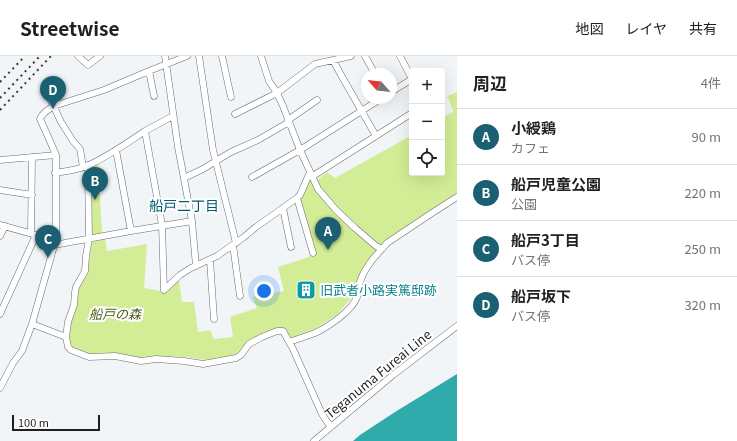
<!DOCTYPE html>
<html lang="ja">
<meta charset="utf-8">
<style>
body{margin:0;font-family:Georgia,"Noto Sans JP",serif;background:#f2f2f2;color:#202124}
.controls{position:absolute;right:12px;top:12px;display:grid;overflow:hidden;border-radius:4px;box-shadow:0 4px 16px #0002}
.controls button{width:36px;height:36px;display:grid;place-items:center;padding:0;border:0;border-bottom:1px solid #e0e0e0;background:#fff;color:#202124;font:20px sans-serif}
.compass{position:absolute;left:361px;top:12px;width:36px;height:36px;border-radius:50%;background:#fff;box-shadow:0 4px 16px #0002;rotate:297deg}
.scale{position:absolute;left:12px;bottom:10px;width:88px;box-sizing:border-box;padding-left:4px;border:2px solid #1e1f20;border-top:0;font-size:11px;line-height:14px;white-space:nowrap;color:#1e1f20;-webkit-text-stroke:3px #fff;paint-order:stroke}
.you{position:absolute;left:264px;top:235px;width:14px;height:14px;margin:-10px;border:3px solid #fff;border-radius:50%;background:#1a73e8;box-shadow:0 0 0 6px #1a73e833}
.badge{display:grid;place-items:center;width:26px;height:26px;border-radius:50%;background:#1b5f72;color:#fff;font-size:13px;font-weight:700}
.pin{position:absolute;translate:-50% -33px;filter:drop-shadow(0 1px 2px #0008)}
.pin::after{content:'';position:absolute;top:21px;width:14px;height:12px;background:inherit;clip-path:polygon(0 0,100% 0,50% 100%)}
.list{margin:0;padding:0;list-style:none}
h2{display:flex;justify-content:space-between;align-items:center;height:52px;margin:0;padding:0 16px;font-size:17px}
h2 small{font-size:13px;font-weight:400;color:#757577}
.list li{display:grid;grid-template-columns:26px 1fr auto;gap:12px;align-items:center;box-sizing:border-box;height:56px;padding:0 16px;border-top:1px solid #e0e0e0}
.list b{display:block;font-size:15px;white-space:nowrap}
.list p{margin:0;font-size:13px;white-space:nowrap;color:#757577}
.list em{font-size:13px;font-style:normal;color:#757577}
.icon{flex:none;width:22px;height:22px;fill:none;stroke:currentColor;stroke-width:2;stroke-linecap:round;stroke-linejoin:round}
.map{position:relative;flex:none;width:457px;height:385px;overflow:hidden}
header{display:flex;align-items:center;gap:24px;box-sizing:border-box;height:56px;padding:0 20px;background:#fff;border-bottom:1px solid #e0e0e0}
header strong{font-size:19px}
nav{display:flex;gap:22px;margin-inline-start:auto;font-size:14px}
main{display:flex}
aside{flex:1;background:#fff}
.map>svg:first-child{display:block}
.green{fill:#d2ed95}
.water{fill:#30abac}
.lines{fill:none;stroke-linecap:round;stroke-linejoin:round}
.minor-casing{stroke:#686b6e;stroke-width:7}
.minor{stroke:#fff;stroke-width:6}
.rail{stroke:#3a3c3d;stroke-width:2;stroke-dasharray:2 4;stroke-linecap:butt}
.labels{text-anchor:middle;stroke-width:4;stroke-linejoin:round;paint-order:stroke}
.culture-label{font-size:13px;fill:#0d838f;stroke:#fff;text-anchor:start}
.park-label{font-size:13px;font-style:italic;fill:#4d5e19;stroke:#fff}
.street-label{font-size:13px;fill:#1e1f20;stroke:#fff}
.neighbourhood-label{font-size:14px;fill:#025d72;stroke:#fff}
</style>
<header>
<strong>Streetwise</strong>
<nav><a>地図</a><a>レイヤ</a><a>共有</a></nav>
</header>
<main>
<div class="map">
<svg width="457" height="385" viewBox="0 0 457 385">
<rect width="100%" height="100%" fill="#f1f5f8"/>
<!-- green -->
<path class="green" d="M457,36v102l-44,28 -31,24 -3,-1 -23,-18 -36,-40 -3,-7 10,-8 8,6 77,-43v38h30v-55l11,-6 -5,-16z
M98,106l4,72 -11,3 -1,-71z
M311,124l5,10 60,60 -24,47 -14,17 -23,15 -24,9 -8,-10 -37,15 -11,12 -30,5 -18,-3 -32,-1 -15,3 -51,-4 -15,-5 -5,-5v-16l9,-41 9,-12 5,-34 13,-3 2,12 40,-7 -3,44 21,4 14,-12 3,22h12l4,30 12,-2 4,9 19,-2 -3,-20 27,-9 -4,-11 31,-6 -6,-24 19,-6 19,-7 -16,-56z"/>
<!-- water -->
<path class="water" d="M457,318v67h-104l7,-6 35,-23z"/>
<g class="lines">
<!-- minor casing -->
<g class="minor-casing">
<path id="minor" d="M78,0l10,9 12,-9
M165,0l13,91 14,74 4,45
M199,0l11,74 3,20 23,93
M222,0l9,41
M261,0l8,25 8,12 6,13 17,44 18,39 18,21 19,18 21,18 6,3 5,-6 45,-30 25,-16
M365,0l10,18
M400,0l12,23
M333,4l8,15 35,61
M149,15l5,25
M45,32l16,34 12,19 7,8 3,18
M391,36l21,-13
M277,37l38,-29 36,-8
M235,58l42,-21
M288,64l29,-20
M116,94l15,81
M0,104l56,-5
M55,117c11,-2 24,-3 34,-8 20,-9 38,-22 56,-34
M313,120l99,-63
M252,121l48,-27 82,-52
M184,122l19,-9 28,-17 27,-12 31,-18
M0,134l32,5
M297,142l3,-3 10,-23
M283,152l8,39
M0,169l33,9
M31,177l1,-76
M0,180l5,-10
M54,189l77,-14 61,-10
M233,189l7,51
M210,204l4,59
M164,234l16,-15 11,-7 26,-12 27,-19 12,-10 41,-29 16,55
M164,234l-2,-65 -17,-94 28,-15
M0,258l36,-79 20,4
M32,268l34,13 2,10 3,3 18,7 26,-1 26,5 15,-2 28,2 19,3 33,-6 5,-3 8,-11 13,-7 15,-6h6l10,18 29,65 8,12
M66,281l2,-15 6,-17 1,-13 1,-5 9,-16 1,-15 3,-17 -1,-74
M289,286c9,-3 18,-6 26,-9 13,-6 37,-22 42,-36 1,-4 2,-10 3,-15 4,-13 12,-23 22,-33
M0,332l13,-25 9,-12 10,-27 24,-85v-84l-10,-23 -6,-13c3,-7 8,-9 14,-13l50,-16 45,-19 38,-15
M314,385l79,-66 64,-49"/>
</g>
<!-- minor -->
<use href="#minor" class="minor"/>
<!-- rail -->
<path class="rail" d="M0,26l25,-26
M0,42l40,-42
M0,54l51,-54"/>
</g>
<!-- icons -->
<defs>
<g id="building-square" transform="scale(1)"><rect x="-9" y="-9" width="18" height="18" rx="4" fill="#0f9aa8" stroke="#fff"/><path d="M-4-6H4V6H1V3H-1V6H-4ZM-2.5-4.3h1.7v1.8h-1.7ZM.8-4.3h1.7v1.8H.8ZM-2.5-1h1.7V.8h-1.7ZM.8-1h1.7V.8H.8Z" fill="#fff"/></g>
</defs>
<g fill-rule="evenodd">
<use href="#building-square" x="306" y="234"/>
</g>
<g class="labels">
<!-- culture labels -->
<g class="culture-label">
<text x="320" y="239">旧武者小路実篤邸跡</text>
</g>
<!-- park labels -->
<g class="park-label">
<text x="115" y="263">船戸の森</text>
</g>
<!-- street labels -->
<g class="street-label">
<text transform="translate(378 318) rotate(-39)" y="5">Teganuma Fureai Line</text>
</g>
<!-- neighbourhood labels -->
<g class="neighbourhood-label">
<text x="184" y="155">船戸二丁目</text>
</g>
</g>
</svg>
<div class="controls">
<button>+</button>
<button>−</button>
<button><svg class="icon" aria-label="locate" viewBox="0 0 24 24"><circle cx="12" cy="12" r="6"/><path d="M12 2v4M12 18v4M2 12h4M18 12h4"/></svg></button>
</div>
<svg class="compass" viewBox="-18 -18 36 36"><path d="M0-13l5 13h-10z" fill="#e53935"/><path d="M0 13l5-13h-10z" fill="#757577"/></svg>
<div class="scale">100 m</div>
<div class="you"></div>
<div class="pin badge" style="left:328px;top:194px">A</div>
<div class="pin badge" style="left:95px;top:144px">B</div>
<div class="pin badge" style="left:48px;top:202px">C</div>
<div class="pin badge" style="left:53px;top:53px">D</div>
</div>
<aside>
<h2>周辺<small>4件</small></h2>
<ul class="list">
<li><span class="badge">A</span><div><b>小綬鶏</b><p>カフェ</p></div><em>90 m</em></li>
<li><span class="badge">B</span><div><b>船戸児童公園</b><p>公園</p></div><em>220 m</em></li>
<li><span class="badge">C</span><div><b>船戸3丁目</b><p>バス停</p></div><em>250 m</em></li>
<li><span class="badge">D</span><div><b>船戸坂下</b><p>バス停</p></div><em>320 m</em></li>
</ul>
</aside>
</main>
